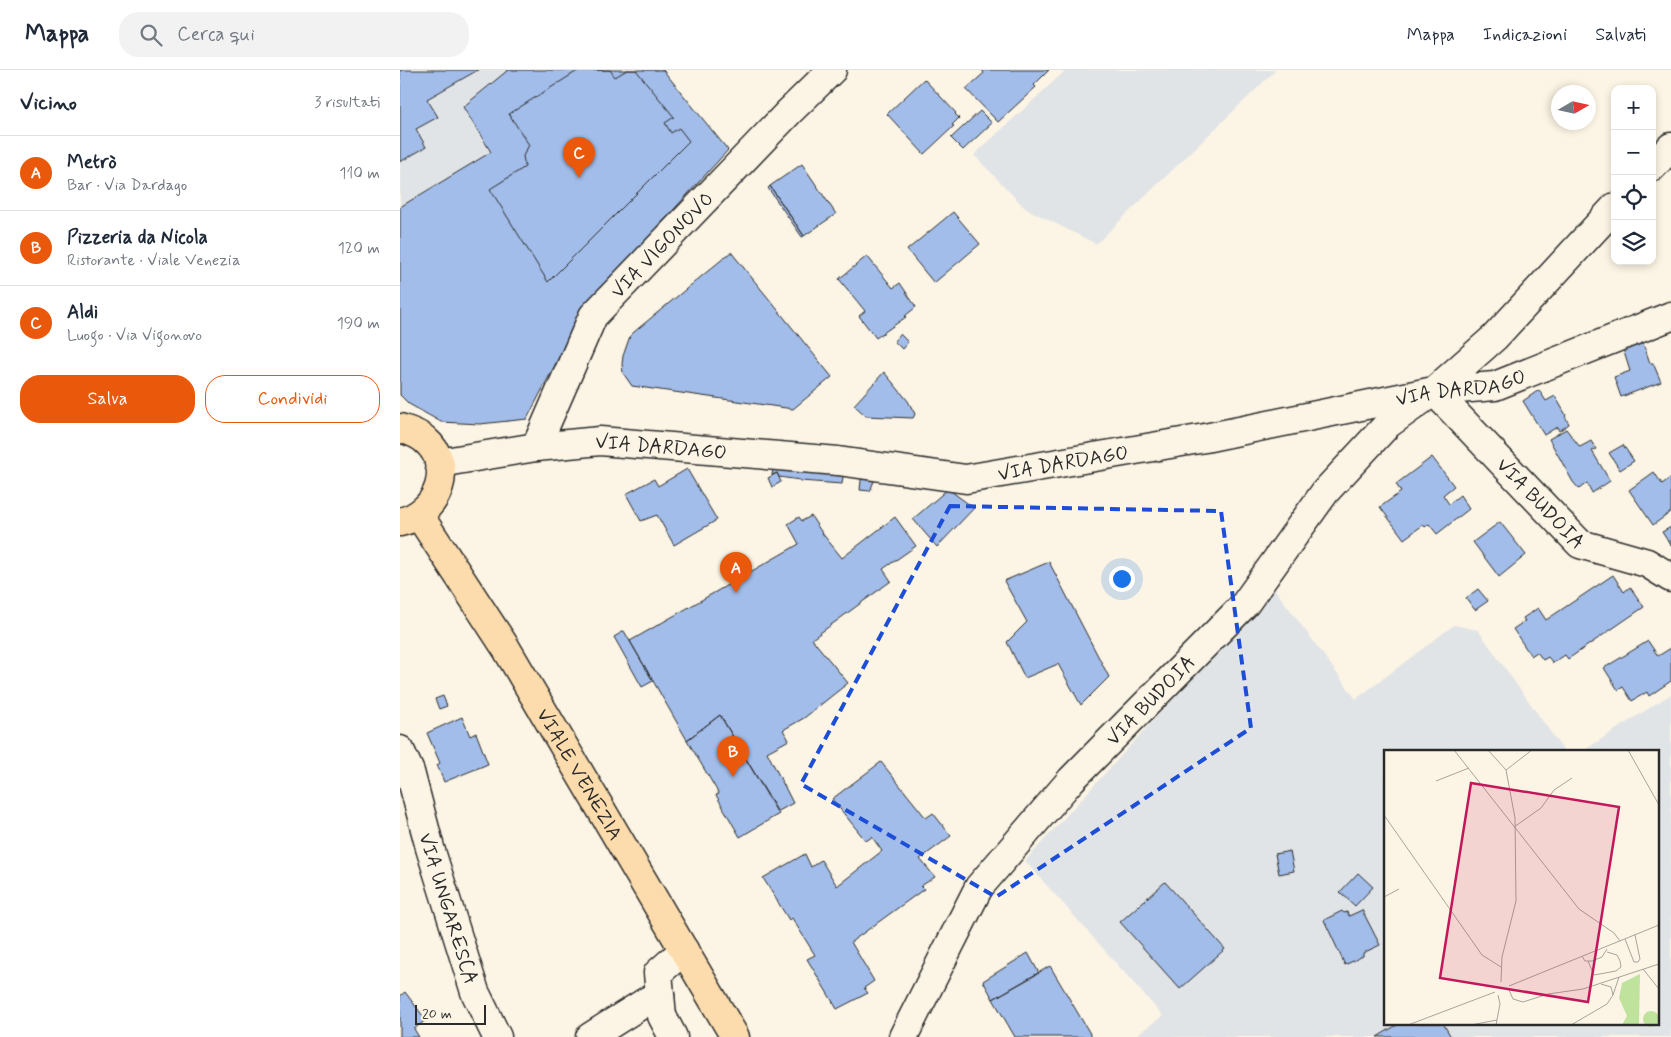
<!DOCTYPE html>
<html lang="it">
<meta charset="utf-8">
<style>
body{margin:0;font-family:Mynerve,sans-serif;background:#f2f2f3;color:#1f2937}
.controls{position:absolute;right:15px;top:15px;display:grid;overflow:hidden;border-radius:10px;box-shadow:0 2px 8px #0003}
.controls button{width:45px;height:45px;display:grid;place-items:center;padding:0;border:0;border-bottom:1px solid #e0e1e3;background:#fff;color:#1f2937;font:25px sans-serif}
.compass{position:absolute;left:1151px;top:15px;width:45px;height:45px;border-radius:50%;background:#fff;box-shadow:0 2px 8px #0003;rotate:81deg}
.scale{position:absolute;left:15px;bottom:12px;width:71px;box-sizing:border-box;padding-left:5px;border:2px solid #2b2b2b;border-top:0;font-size:14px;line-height:18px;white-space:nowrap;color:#2b2b2b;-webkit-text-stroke:4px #fcf5e5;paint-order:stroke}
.you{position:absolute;left:721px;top:508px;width:18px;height:18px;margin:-12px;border:4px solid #fff;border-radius:50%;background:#1a73e8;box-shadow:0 0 0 8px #1a73e833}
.badge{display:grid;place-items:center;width:32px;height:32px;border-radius:50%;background:#ea580c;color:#fff;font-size:16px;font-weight:700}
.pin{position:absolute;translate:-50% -41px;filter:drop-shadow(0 1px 2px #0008)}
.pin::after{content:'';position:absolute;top:26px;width:18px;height:15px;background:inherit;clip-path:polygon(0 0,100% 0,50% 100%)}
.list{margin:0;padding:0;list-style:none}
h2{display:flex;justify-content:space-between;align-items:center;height:65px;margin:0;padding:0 20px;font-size:21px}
h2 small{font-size:16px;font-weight:400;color:#747a83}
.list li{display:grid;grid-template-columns:32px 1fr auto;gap:15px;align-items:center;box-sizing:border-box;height:75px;padding:0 20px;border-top:1px solid #e0e1e3}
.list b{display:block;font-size:19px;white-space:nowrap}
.list p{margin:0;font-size:16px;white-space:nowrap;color:#747a83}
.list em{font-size:16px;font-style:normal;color:#747a83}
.actions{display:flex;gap:10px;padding:15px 20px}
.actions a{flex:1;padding:11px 0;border:1px solid #ea580c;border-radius:20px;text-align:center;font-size:18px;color:#ea580c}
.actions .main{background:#ea580c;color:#fff}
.icon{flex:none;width:28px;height:28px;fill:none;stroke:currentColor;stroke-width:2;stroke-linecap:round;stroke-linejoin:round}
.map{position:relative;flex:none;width:1271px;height:967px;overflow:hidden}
header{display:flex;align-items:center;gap:30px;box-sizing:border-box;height:70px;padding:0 25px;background:#fff;border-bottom:1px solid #e0e1e3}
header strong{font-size:24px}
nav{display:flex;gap:28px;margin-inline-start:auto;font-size:18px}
.search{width:350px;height:45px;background:#f2f2f3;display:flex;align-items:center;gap:12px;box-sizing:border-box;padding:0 18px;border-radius:20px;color:#747a83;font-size:19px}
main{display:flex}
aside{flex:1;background:#fff}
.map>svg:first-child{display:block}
.built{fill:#e1e4e6}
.building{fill:#a2bdea;stroke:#2b2b2b}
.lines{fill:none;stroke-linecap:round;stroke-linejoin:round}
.minor-casing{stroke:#2b2b2b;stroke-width:31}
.major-casing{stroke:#2b2b2b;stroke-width:31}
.minor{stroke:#fcf5e5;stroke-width:28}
.major{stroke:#fcdcac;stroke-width:28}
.marked{fill:none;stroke:#1d4ed8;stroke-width:4;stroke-dasharray:10 6;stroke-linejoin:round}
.labels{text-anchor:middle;stroke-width:4;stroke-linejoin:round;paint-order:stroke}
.street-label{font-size:20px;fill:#2b2b2b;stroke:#fcf5e5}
.inset-road{fill:none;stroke:#a8a49b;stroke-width:1}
.view{fill:#c2185b;fill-opacity:0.15;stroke:#c2185b;stroke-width:2.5}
.inset-edge{fill:none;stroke:#2b2b2b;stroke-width:2.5}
</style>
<header>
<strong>Mappa</strong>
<div class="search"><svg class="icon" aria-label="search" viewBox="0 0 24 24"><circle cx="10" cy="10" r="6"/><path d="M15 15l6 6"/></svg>Cerca qui</div>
<nav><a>Mappa</a><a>Indicazioni</a><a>Salvati</a></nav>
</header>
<main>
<aside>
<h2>Vicino<small>3 risultati</small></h2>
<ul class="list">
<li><span class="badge">A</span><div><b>Metrò</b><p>Bar · Via Dardago</p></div><em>110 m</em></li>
<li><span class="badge">B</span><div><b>Pizzeria da Nicola</b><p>Ristorante · Viale Venezia</p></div><em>120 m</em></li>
<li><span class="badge">C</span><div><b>Aldi</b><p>Luogo · Via Vigonovo</p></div><em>190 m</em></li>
</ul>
<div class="actions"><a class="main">Salva</a><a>Condividi</a></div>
</aside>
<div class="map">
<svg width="1271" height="967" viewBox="0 0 1271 967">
<rect width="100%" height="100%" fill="#fcf5e5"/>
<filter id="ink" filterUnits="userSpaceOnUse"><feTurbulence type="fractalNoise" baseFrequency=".02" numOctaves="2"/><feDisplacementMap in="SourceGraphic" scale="10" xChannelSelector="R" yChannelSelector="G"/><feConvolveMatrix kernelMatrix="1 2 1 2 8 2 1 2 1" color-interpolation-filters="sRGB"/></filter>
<g filter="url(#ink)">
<!-- built -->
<path class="built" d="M0,0h108l-45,37 28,45 -91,55z
M666,0h210l-180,174 -71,-36 -51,-53z
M874,518l82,111 98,-74 24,5 86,121h-179v272h272v-272h-74l88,-57v343h-538l30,-21 -138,-155z"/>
<!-- building -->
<path class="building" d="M0,0h78l-51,29 11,18 -22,12 10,18 -26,15z
M108,0h155l65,80 -143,157 -58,112 -47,5 -39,-2 -32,-18 -9,-9v-188l91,-55 -28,-45z
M179,0h31l5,7 12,-7h9l38,47 -9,6 6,10 8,-5 10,13 -141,141 -58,-93 35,-22 -2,-11 6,-11 -20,-31z
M582,0h67l-15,15 2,2 -38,35 -32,-33 18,-16z
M524,9l32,34 -1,1 4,4 -7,7 2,1 -30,28 -37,-40z
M580,41l12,12 -29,27 -12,-12z
M402,94l34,50 -32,22 -34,-50z
M370,116l34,50 -2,1 -34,-49z
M553,142l27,32 -46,39 -27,-33z
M331,182l101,125 -39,32 -161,-23 -9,-13 -1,-9 1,-8 7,-20 4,-4z
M467,186l26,32 7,-5 16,24 -11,9 1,1 -30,21 -17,-22 6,-5 -26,-32z
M500,264l8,8 -6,7 -8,-8z
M1243,273l7,20h3l8,19 -40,15 -7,-20 16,-6 -7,-22z
M484,302l24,29 7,13 -2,4 -47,-2 -12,-11z
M1139,320l7,11 9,-5 11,19 -1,1 4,8 -10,7 -2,-4 -13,8 -21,-34z
M1166,359l14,18 11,-6 5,8 -4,2 18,30 -18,12 -5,-10 -8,6 -6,-7 -24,-43z
M1223,375l11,16 -14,9 -11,-17z
M1032,387l22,29 -11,9 6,9 11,-9 9,14 -32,25 -8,-10 -4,3 -2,-2 -19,14 -24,-32 21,-15 -5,-8z
M374,393l70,7 -2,14 -42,-3v-1l-21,-3 -2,-4 -5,2z
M287,399l30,51 -43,25 -17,-30 -16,6 -15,-27 28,-15 4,7z
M462,401l14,5 -6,15 -10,-1z
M1254,402l8,12 8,-6 1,2v32l-18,13 -24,-35z
M377,403l4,9 -9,5 -4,-9z
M548,419l26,19 -37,39 -24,-28z
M411,446l11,17 20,25 53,-41 21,29 -33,23 8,12 -79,58 36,44 -44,35 -21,12 6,10 -22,12 26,51 -16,9 -57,-97 -33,25 -57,-99 169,-97 -11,-20 11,-7 3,4z
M1100,452l26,33 -27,22 -26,-35z
M1271,457v19l-9,-14z
M649,492l60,115 -28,28 -23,-41 -33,14 -18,-36 20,-20 -23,-41z
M1213,505l11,17 6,-5 14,20 -76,52 -3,-4 -12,8 -5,-6 -5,3 -6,-8 -6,4 -18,-27 12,-8 -2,-3 15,-10 8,12z
M1078,519l10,12 -13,9 -9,-12z
M224,561l29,50 -11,6 -28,-50z
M1248,571l10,15 13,-8v33l-22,15 -2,-4 -15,9 -9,-14 -5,3 -14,-22z
M43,626l4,10 -8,3 -4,-10z
M320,645l59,99 -39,23 -24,-42 3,-1 -32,-54z
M62,647l8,19 6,-3 12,31 -44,18 -7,-17 3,-2 -13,-30z
M481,692l45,56 7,-5 18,23 -31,23 15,18 -14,9 3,3 -73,53 23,39 -10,7 4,5 -31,16 -30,-50 8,-4 -23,-37 -3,2 -26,-42 42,-24 6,13 10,-7 16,26 45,-35 -10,-14 -6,4 -34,-42z
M890,781l4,20 -15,3 -4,-20z
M958,803l15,14 -18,19 -15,-14z
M765,812l60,67 -45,40 -60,-67z
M962,840l18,35 -17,8v3l-18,9 -21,-45 18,-9 2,2 3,-1 2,4z
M628,883l11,20 -46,26 -10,-18z
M650,896l42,71h-77l-22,-38z
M5,922l21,28 -12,9 5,8h-19v-41z
M1000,953h43l8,14h-74z"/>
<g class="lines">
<!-- minor casing -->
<g class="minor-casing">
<g id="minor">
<path d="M1252,97l19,-20"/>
<path id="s1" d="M1034,321l146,153 67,19 24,15"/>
<path id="s2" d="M136,377l57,-131 196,-204 43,-42"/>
<path id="s3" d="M39,393l97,-16 64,-6 238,20 128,18 239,-41 229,-47 61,-5 176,-70"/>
<path id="s4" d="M0,680l10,22 20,76 45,144 22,45"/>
<path d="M190,967l57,-36 13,-5"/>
<path d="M273,967l-11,-21 -4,-43 26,-23"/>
<path id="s5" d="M503,967l76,-150 92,-107 174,-176 80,-112 63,-68 46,-33 61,-54 120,-130"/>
</g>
</g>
<!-- major casing -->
<g class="major-casing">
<g id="major">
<path d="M0,358c9,3 17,5 24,11 33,27 14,75 -24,83"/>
<path id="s6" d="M19,445l87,133 229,389"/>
</g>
</g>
<!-- minor -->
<use href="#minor" class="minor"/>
<!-- major -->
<use href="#major" class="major"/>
</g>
</g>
<!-- marked area -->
<path class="marked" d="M550,436l271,5 30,217 -255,169 -195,-113z"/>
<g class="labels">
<!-- street labels -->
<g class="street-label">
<text dy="7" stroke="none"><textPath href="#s2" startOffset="242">VIA VIGONOVO</textPath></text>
<text dy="7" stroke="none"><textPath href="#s3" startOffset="1034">VIA DARDAGO</textPath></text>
<text dy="7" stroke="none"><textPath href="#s3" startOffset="224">VIA DARDAGO</textPath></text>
<text dy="7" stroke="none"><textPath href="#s3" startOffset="629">VIA DARDAGO</textPath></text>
<text dy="7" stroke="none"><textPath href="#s1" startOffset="155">VIA BUDOIA</textPath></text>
<text dy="7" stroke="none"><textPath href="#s5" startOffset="422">VIA BUDOIA</textPath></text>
<text dy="7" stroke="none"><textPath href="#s6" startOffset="305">VIALE VENEZIA</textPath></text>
<text dy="7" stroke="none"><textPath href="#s4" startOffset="166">VIA UNGARESCA</textPath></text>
</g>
</g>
<!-- overview -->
<g transform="translate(984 680)">
<rect width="275" height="275" fill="#fcf5e5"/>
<path d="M256,224l-1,51h-17l5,-9 -8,-18 3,-15zM259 269a8 8 0 1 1 16 0a8 8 0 1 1-16 0Z" fill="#bfe29c"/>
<path class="inset-road" d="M70,0l125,159 35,24 6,8M104,0l18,20 9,48 1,83 -14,56 -1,25M244,0l31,55M122,20l26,-20M52,31l33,-13M0,65l98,140 19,12M130,77l27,-19 13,-18 18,-12M0,147l15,-8M241,189l9,23h4l2,-3 -5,-24M198,206l3,5h7l10,-4 5,-8M204,211l6,14 22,-4 5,-4 -1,-6 -3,-6 -10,-3M259,219l16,20M217,234l10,3 2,8 6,-18M125,236l150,-61M125,240l4,9 10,3 25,-8 35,-5 76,-25M24,275l87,-33M87,275l26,-5M112,275l4,-21 -2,-9M187,275l36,-21 6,-9"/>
<path class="view" d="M87,33l148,24 -31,195 -148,-24z"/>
<rect width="275" height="275" class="inset-edge"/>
</g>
</svg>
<div class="controls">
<button>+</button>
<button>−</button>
<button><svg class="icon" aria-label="locate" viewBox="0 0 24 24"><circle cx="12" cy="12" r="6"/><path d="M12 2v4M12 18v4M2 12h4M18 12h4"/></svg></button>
<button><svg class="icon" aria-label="layers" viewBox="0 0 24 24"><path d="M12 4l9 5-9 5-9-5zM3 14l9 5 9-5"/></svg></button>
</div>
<svg class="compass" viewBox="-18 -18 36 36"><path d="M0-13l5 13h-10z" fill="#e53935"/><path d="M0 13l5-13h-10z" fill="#747a83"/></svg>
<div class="scale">20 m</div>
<div class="you"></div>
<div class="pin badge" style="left:336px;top:523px">A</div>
<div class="pin badge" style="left:333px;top:707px">B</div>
<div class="pin badge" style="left:179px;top:108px">C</div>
</div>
</main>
